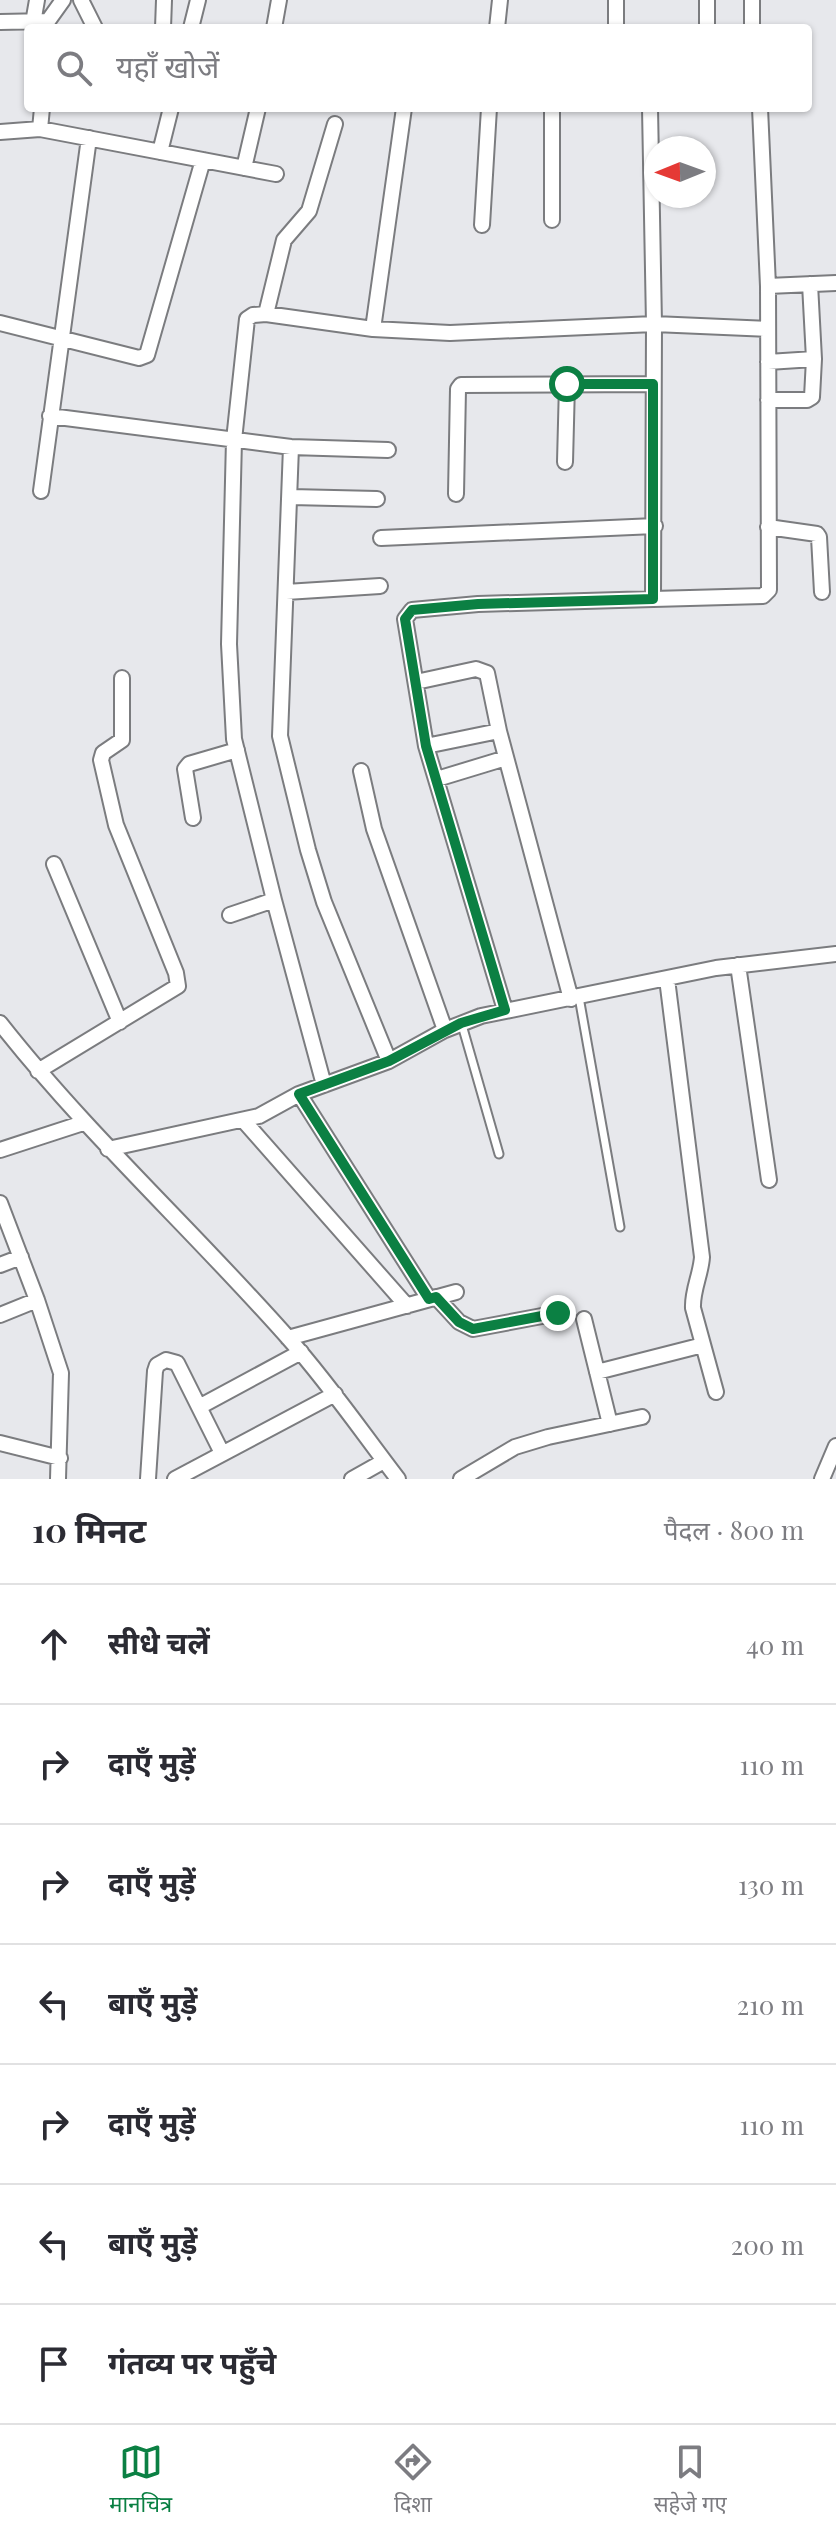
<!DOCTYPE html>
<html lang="hi">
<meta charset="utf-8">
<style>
body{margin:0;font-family:"Playfair Display","Noto Sans Devanagari",serif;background:#f7f7f7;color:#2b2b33}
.compass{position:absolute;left:644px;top:136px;width:72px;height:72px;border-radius:50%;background:#fff;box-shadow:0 2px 6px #0004;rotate:269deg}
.stop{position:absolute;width:24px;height:24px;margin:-18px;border:6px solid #0b8043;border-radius:50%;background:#fff}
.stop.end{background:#0b8043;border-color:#fff;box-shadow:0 2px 8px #0008}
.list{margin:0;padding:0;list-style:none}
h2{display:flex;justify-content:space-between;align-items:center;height:104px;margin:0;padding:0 32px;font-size:34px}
h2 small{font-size:26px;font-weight:400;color:#7c7c81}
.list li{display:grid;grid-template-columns:52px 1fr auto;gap:24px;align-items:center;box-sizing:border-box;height:120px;padding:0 32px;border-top:2px solid #e1e1e2}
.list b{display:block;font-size:30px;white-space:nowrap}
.list em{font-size:26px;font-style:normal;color:#7c7c81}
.icon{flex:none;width:44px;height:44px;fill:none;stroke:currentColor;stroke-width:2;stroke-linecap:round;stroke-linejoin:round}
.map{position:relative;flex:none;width:836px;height:1479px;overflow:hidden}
.search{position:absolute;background:#fff;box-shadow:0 2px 6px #0004;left:24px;right:24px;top:24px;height:88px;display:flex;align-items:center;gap:20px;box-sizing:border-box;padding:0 28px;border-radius:8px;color:#7c7c81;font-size:30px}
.sheet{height:944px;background:#fff}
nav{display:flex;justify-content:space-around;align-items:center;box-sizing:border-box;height:112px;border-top:2px solid #e1e1e2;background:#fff;font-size:22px;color:#7c7c81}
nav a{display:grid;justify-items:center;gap:4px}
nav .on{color:#0b8043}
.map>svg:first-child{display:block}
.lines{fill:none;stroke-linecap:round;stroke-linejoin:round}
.service-casing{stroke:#7b7c7f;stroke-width:11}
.minor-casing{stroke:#7b7c7f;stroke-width:18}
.service{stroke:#fff;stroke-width:7}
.minor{stroke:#fff;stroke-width:14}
.route{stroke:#0b8043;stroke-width:10}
</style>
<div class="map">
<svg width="836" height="1479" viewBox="0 0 836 1479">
<rect width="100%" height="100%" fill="#e7e8ec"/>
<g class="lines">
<!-- service casing -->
<g class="service-casing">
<path id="service" d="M579,997l41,230
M462,1025l37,129"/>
</g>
<!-- minor casing -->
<g class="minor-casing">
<path id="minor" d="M81,0l14,28
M616,0v28
M0,22l48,-1 15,-21
M33,23l4,-23
M163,28l1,-28
M191,28l7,-28
M274,28l5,-28
M497,28l3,-28
M707,28v-28
M752,28v-28
M40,129l2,-21
M0,132l40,-3 236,45
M160,152l11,-44
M244,168l14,-60
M552,220v-112
M482,225l7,-117
M768,286l68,-3
M266,314l18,-74 25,-29 26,-87
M0,323l139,35 8,-3 56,-195
M373,329l31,-221
M768,362l46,-3
M768,400h39l5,-3 2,-38 -4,-75
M50,416l241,31 97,3
M291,447l-11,289 28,114 16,52 65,159
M565,462l2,-78
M41,491l48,-353
M456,494l2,-105 3,-4 192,-1
M291,497l86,2
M768,527l49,7 2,3 3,55
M381,538l274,-12
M286,592l94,-6
M653,599l110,-3 6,-6 -1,-304 -8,-178
M416,682l60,-13 11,4 12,58 72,268
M426,746l73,-15
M361,771l13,58 71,201
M437,779l69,-21
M193,818l-8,-49 4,-5 48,-14
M54,864l66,158
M230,915l44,-15
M738,965l31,215
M667,979l35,278c-1,17 -10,34 -9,51l23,84
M505,1010l-79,-264 -21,-127 7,-9 66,-6 175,-5 1,-275 -4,-216
M0,1023c89,113 195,209 290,317 39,44 72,92 108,139
M38,1071l140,-85 -2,-13 -60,-148 -15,-65 2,-7 19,-13v-62
M324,1085l-50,-185 -40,-161 -5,-95 5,-204 13,-121 6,-4 13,-1 107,15 77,4 204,-9 114,5
M299,1094l130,205
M244,1121l163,185
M108,1149l151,-33 40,-22 90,-33 56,-31 36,-14 235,-48 120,-14
M0,1150l83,-27
M0,1203l37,97 24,73 -3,106
M0,1265l21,-8
M436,1297l23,25 14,7 85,-16
M0,1315l37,-15
M584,1319l26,105
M288,1338l168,-46
M597,1372l106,-27
M199,1407l102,-55
M0,1443l60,15
M148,1479l7,-108 2,-6 9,-5 11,3 45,90
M175,1479l160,-85
M352,1479l32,-18
M461,1479l54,-32 33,-10 94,-20
M822,1479l14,-33"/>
</g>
<!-- service -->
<use href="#service" class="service"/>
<!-- minor -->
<use href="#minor" class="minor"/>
</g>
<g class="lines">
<!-- route -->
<path class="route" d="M558,1313l-85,16 -14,-7 -23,-25 -7,2 -130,-205 90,-33 72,-38 44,-13 -79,-264 -21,-127 7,-9 66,-6 175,-5v-215h-86"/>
</g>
</svg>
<svg class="compass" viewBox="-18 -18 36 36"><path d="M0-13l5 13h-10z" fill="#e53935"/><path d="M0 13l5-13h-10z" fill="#7c7c81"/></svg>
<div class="stop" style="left:567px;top:384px"></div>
<div class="stop end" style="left:558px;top:1313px"></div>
<div class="search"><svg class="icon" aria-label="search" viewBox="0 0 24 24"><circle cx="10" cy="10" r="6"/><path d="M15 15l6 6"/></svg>यहाँ खोजें</div>
</div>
<section class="sheet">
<h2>10 मिनट<small>पैदल · 800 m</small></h2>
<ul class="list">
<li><svg class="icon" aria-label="ahead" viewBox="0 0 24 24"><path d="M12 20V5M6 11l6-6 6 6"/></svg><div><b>सीधे चलें</b></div><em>40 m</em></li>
<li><svg class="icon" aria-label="right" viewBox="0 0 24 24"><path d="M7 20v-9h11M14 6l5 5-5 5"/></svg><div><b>दाएँ मुड़ें</b></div><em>110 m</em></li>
<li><svg class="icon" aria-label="right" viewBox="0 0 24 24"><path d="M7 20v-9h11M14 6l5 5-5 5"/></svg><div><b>दाएँ मुड़ें</b></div><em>130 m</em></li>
<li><svg class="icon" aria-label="left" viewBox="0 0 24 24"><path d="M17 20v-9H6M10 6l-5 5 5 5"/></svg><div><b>बाएँ मुड़ें</b></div><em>210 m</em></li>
<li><svg class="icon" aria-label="right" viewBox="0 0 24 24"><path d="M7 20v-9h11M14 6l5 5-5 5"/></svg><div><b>दाएँ मुड़ें</b></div><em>110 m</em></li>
<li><svg class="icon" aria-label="left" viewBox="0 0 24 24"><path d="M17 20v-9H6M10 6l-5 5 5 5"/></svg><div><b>बाएँ मुड़ें</b></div><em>200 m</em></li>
<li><svg class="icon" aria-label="arrive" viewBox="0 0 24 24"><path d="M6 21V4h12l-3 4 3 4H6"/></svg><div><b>गंतव्य पर पहुँचे</b></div></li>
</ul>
</section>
<nav>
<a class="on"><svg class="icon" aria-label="map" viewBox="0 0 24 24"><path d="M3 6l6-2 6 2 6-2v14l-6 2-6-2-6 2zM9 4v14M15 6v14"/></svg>मानचित्र</a>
<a><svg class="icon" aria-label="directions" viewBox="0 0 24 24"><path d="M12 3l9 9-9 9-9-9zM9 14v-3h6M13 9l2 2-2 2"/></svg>दिशा</a>
<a><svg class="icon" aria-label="saved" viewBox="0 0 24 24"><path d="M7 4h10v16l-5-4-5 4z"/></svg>सहेजे गए</a>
</nav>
